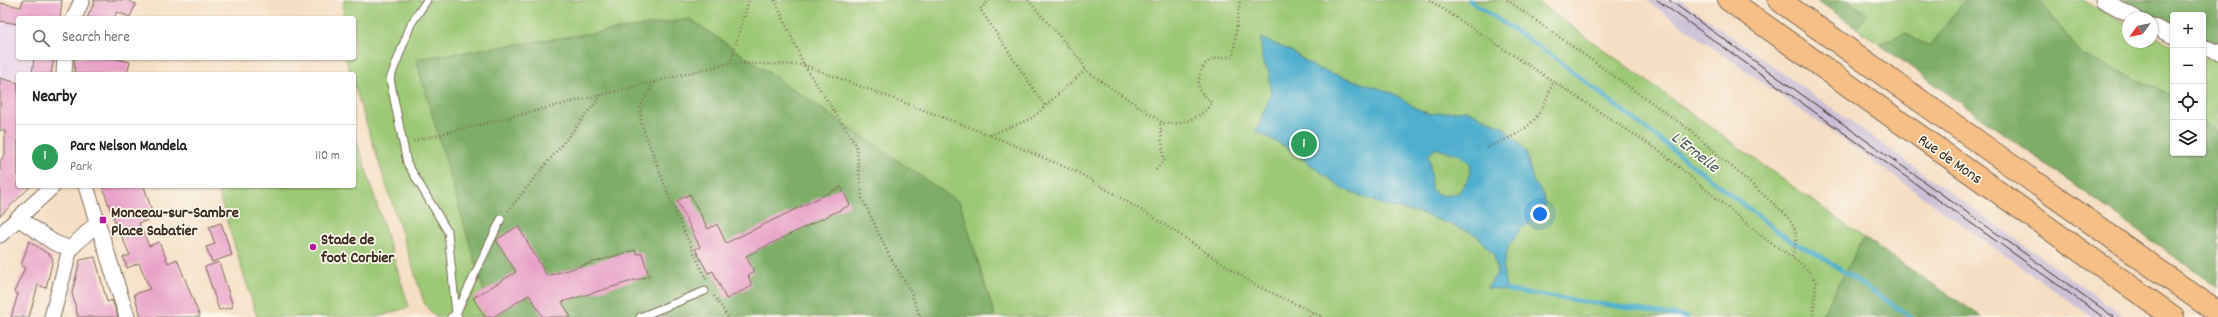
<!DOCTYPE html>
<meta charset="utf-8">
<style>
body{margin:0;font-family:Dekko,sans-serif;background:#f2f2f2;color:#202124}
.controls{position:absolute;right:12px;top:12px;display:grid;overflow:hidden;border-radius:4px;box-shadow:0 1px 3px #0004}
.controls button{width:36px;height:36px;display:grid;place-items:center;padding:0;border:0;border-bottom:1px solid #e0e0e0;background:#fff;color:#202124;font:20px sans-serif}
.compass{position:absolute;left:2122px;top:12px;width:36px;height:36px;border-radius:50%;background:#fff;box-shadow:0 1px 3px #0004;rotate:237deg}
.you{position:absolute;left:1540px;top:214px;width:14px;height:14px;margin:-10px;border:3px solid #fff;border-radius:50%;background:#1a73e8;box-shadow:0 0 0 6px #1a73e833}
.badge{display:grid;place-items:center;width:26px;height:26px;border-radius:50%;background:#1a73e8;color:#fff;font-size:13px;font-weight:700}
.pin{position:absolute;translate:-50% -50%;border:2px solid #fff;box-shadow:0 1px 4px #0006}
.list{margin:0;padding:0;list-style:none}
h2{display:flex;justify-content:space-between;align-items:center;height:52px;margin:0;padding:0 16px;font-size:17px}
h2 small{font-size:13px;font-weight:400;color:#757577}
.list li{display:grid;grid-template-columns:26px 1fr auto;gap:12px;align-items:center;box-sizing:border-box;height:64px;padding:0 16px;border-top:1px solid #e0e0e0}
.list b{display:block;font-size:15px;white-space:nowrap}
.list p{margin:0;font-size:13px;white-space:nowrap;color:#757577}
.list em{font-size:13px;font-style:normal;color:#757577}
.icon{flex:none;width:22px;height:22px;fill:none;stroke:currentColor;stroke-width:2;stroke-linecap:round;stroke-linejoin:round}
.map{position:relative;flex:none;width:2218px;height:317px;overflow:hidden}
.search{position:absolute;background:#fff;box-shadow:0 1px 3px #0004;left:16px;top:16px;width:340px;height:44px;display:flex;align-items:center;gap:10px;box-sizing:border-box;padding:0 14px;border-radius:4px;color:#757577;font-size:15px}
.panel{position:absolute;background:#fff;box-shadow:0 1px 3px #0004;left:16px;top:72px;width:340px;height:116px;border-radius:4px}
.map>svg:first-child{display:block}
.built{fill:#ead1ec}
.industrial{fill:#cabfd6}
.green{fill:#9dc976;stroke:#6c7a4a}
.forest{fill:#7ead67;stroke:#5c6c42}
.water{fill:#4fafce;stroke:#456c76;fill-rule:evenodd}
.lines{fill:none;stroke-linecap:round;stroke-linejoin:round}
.stream{stroke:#4fafce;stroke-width:4.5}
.building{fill:#e8a0c7}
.lane-casing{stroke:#7c6958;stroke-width:9}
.street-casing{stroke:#7c6958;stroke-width:17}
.highway-casing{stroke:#7c6958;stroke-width:24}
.path{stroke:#7c6958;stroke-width:2.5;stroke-dasharray:1 3;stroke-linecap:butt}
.lane{stroke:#fff;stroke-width:7}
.street{stroke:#fff;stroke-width:15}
.highway{stroke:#f5bf86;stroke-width:22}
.tram{stroke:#3b2a1e;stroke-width:1}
.poi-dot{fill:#b5179e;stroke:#fbf7ec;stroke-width:1.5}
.labels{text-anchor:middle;stroke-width:3.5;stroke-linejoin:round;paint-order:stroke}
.street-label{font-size:16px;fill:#3b2a1e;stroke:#fbf7ec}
.poi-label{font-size:16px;font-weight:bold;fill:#3b2a1e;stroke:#fbf7ec;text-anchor:start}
.water-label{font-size:17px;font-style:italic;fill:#42595c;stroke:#fbf7ec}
</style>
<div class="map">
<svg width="2218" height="317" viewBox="0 0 2218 317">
<rect width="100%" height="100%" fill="#fbf7ec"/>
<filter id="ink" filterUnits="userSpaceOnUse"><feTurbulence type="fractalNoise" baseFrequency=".025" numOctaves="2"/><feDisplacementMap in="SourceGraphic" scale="8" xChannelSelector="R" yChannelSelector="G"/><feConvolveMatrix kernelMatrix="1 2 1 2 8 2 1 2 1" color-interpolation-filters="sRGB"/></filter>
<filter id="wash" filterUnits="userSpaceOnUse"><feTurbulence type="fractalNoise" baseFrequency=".012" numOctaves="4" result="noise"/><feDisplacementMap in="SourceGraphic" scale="16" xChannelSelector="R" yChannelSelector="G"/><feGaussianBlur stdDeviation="0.9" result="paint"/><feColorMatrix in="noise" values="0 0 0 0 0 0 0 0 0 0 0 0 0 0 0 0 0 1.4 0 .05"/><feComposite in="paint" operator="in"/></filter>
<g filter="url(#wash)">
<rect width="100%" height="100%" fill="#f5dec3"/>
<!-- built -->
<path class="built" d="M0,3l60,15h-42v40h36l-3,16h-33v7l-18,-2z"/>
<!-- industrial -->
<path class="industrial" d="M1646,0h34l445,317h-33z"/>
<!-- green -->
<path class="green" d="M344,0h1191l329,238 -43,79h-826l-35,-114 -469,114h-55l-11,-12 -71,-220v-11h-3l-6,-16h9v-40h-11z
M1847,0h118l-36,47 -24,-14 -26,11 -22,-16 10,-14z
M2039,0h44l45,24v18h24v-7l21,10v51l-91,-41z
M2203,56l15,4v72l-15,-12z
M354,132l55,175 -31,10h-121l-41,-131h138z"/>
<!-- forest -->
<path class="forest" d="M1817,0h30l20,14 -10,14z
M1965,0h74l43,55 91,41v57h30v-33l15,12v108l-3,3 3,1v44l-339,-244 26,-11 24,14z
M2120,0h98v43l-15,-4v-24h-30v12z
M690,19l270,184 35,114h-504l-75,-258z
M1864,238l118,79h-161z"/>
<!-- water -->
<path class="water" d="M1261,38l30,13 25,17 77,25 23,15 13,6 37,-4 38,17 22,24 7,30 10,13 2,11 -5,10 -18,13 -13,17 -6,22 3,23 -19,-2 10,-15 -3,-18 -19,-21 -55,-21 -34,-7 -43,-17 -53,-40 -34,-18 15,-37 -2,-21 -7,-14zM1436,148c7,4 14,3 21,6 24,10 12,25 1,39 -11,3 -20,5 -27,-5l-1,-27 -2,-5z"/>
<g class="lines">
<!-- stream -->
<path class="stream" d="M1469,0l82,55 238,185 33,17 89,60
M1506,290l181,27"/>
</g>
<g id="blocks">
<!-- building -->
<path class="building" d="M23,0h39l-2,18h-42v6l-18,-3v-18l21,4z
M93,0h34l9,4 -6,13 -13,-5 -3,6h-27l8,-17z
M34,58h20l-3,16h-19z
M74,58h38l18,4 -3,12h-52z
M0,78l18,5v103h13l-31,30v-55l5,-7v-23l-5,-1z
M102,186h42l10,32 -15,5 10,23 10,-4 9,21 9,-4 23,58h-59l-7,-23 16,-5 -11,-26 -12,5 -4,-11 7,-2 -15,-33z
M841,187l9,18 -104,51 8,16 -6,3 4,11 -26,13 -13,-28 -5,2 -13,-24 5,-2 -23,-46 13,-7 18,35 9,-5 9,19z
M221,223l11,32 -20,7 -6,-15 9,-3 -6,-17z
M518,226l29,50 88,-26 2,4 5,-1 7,23 -87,26 9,15h-28l-14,-22 -36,22h-8l-12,-19 43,-26 -20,-32z
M29,241l22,15 2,3 -7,29 -8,-3 -9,32h-18l7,-23 -4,-2 11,-24 -4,-2z
M95,257l12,45 5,-2 6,17h-40l-6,-24 8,-33z
M219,262l14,45 -14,3 -14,-43z"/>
</g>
</g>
<g filter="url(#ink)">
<use href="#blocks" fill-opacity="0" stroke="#7c6958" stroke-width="1"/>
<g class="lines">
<!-- lane casing -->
<g class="lane-casing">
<path id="lane" d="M427,0l-16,24 -21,55 17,84 41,69 8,82 2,3
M451,317l5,-3 45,-95
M640,317l65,-26"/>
</g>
<!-- street casing -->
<g class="street-casing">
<path id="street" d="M2103,0l33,18
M74,18l8,-18
M2152,26l21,10
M2203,47l15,5
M64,74l1,-16
M86,186l41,131
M18,218l35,24 17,7
M0,235l53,-49
M70,249l28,-27
M52,317l18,-68"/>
</g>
<!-- highway casing -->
<g class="highway-casing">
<path id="highway" d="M1729,0l444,317
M1779,0l439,313"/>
</g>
<!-- path -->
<path class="path" d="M775,0l29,65 52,80 6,53 28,59 20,33 10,27
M990,0l-10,9 65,97
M1028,0l54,62 3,8
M1429,0l232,152 104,87 27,18 16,13 8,13 -3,34
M1507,0l183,130 94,83c15,17 14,24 8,44
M730,63l19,-63
M654,83l-14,24 1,15 32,85 34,74
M990,135l42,-17 53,-48 78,53c18,3 38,-5 49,-20l-13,-13c-2,-25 9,-34 34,-33l7,-57
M413,141l317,-78 74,2 186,70 89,38 74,44 102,68 68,32
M1486,148c41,-17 52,-23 67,-66
M1156,170l8,-10 -4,-38
M508,211l94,-116
M714,296l14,21
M1309,317l3,-4"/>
<!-- lane -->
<use href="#lane" class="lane"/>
<!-- street -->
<use href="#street" class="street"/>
<!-- highway -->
<use href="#highway" class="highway"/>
<!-- tram -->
<path class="tram" d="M1657,0l446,317
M1669,0l445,317"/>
</g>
</g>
<!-- markers -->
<g class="poi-dot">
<rect x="99" y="216" width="8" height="8" rx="2"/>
<circle cx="313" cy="247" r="4"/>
</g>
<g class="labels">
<!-- street labels -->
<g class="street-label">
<text transform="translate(1951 158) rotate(35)" y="6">Rue de Mons</text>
</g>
<!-- poi labels -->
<g class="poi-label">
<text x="111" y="217">Monceau-sur-Sambre<tspan x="111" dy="18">Place Sabatier</tspan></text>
<text x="321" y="244">Stade de<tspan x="321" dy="18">foot Corbier</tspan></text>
</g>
<!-- water labels -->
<g class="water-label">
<text transform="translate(1696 151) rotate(38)" y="6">L'Ernelle</text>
</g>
</g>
</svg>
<div class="controls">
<button>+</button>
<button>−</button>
<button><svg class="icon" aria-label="locate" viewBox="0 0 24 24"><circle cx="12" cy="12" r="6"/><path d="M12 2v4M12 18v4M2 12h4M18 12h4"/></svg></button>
<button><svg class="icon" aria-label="layers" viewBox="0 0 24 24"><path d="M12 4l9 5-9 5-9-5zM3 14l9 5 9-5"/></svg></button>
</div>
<svg class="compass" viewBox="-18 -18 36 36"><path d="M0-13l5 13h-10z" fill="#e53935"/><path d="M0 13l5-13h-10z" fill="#757577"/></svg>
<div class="you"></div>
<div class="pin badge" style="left:1304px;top:144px;background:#2e9e5b">1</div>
<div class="search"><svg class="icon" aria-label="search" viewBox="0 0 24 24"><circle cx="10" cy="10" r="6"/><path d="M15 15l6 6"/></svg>Search here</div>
<section class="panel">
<h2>Nearby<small></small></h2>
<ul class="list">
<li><span class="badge" style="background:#2e9e5b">1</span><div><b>Parc Nelson Mandela</b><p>Park</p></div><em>110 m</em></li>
</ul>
</section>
</div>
